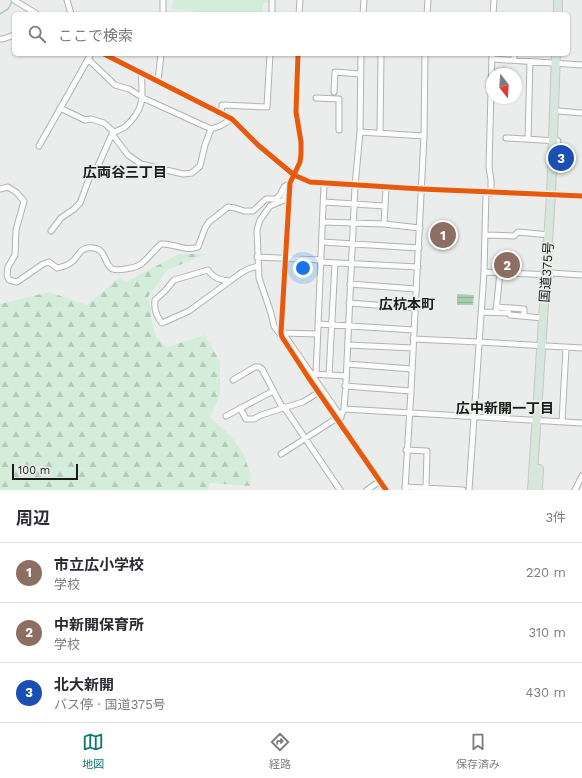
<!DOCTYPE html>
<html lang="ja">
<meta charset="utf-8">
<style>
body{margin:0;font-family:"Work Sans","Noto Sans JP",sans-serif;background:#f7f7f7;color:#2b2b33}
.compass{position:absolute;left:486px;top:68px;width:36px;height:36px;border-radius:50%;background:#fff;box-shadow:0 1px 3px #0004;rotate:163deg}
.scale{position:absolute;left:12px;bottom:10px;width:66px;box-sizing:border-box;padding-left:4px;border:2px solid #1a1b1a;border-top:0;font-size:11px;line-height:14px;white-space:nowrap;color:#1a1b1a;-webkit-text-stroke:3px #eaeeeb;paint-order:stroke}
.you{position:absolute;left:303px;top:268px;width:14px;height:14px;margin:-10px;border:3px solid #fff;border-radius:50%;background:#1a73e8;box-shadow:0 0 0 6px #1a73e833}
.badge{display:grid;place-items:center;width:26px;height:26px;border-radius:50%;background:#0f766e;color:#fff;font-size:13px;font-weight:700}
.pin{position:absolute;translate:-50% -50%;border:2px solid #fff;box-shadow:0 1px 4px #0006}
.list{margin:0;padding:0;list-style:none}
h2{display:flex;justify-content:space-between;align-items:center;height:52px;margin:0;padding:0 16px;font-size:17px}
h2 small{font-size:13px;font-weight:400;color:#7c7c81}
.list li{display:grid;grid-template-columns:26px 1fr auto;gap:12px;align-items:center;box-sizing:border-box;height:60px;padding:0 16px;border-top:1px solid #e1e1e2}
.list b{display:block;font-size:15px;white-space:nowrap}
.list p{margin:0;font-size:13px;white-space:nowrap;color:#7c7c81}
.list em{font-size:13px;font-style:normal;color:#7c7c81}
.icon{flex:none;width:22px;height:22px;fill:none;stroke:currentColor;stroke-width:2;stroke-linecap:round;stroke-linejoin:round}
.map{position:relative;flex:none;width:582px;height:490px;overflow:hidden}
.search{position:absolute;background:#fff;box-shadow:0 1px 3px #0004;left:12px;right:12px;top:12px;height:44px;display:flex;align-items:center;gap:10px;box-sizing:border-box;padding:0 14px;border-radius:6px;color:#7c7c81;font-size:15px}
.sheet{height:232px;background:#fff}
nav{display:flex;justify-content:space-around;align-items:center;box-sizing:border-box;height:56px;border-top:1px solid #e1e1e2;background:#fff;font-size:11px;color:#7c7c81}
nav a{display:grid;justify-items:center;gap:2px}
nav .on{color:#0f766e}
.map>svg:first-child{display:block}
.forest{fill:url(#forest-firs)}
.pitch{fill:#d4ecda}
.water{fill:url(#water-rules)}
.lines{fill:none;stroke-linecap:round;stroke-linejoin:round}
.stream{stroke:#a7ceb0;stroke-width:1.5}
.minor-casing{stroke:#b1b3b2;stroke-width:7}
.highway-casing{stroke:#c6c7c6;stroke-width:10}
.minor{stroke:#fcfcfc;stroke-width:5}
.highway{stroke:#d7e6dc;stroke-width:8}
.cycleway-casing{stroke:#eaeeeb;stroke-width:8}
.cycleway{stroke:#e8590c;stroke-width:5}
.labels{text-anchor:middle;stroke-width:4;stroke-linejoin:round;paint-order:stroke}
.street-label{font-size:13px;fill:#1a1b1a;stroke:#eaeeeb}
.neighbourhood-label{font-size:14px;font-weight:bold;fill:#1a1b1a;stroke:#eaeeeb}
</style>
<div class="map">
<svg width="582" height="490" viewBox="0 0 582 490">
<defs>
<pattern id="forest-firs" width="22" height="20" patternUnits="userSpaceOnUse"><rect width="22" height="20" fill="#d4ecda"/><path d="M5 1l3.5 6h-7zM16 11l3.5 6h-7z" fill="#b5caba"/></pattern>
<pattern id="water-rules" width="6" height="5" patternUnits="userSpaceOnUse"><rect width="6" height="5" fill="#a7ceb0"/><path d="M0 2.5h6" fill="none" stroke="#8fb097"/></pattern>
</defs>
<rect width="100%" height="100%" fill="#ebedec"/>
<!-- forest -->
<path class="forest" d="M179,254h27l-39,16 -19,27 3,12v9l5,19 11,10 38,-12 15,27v34l-10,21 22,20 12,18 7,21 -1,10 -39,-3 -4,7h-207v-186l49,-12 38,13 33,-28 6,5z"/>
<!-- pitch -->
<path class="pitch" d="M173,0h97v3h-7l-1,11h-67v-3l-23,-2z"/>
<!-- water -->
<path class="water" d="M457,294l17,1 -1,10h-16z"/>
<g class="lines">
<!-- stream -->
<path class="stream" d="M0,14l8,-5 5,-9"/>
<!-- minor casing -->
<g class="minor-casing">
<path id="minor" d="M14,0l23,14
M67,0l4,14
M163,14v-14
M272,14v-14
M299,14l1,-14
M363,14l1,-14
M427,14l1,-14
M493,14l1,-14
M0,39h3l11,-4
M104,54l128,65 26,26 36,30 16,7 111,7 161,7
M298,54l-2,58 5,30v12l-1,8 -10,21 -9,150 1,4 26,40 78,113
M88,59l27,26 14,4 14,9 68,31
M492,59l90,6
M514,60v-6
M158,81l3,-27
M334,92l1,-20 25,2
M316,98l23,1v31
M60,108l25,12 6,-1 13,4 10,9
M559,111l23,2
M221,113l1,-8 45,2 3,-53
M360,132l64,4
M380,133l1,-78
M112,134l16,21 13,9 42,10 9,-1 8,-7 5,-21 6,-16 9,-3 12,-7
M506,138l52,3
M528,139l2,-77
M39,146l52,-92
M0,189l8,-2 8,5 8,9 -8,29 -1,25 -7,12 -1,8 2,5 8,2 26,-18 6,-2 8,6c7,-1 12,-3 17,-8 4,-4 6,-11 13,-12 20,-2 15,12 24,20 4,4 25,0 30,-4 7,-5 13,-14 20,-20 12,-1 24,8 37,3l7,-19 4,-6 19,-15 7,1 9,3h9l13,-12h10l4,-4 4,-8 6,-4
M491,193v-13l-2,-13 3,-113
M324,202l61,4
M323,222l61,2 36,4
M384,224l2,-37
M51,231l10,-13 13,-9 6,-6 10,-27 8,-10 14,-32c4,-4 9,-4 13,-7 20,-18 18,-30 16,-55
M486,235l28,1 4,-4 31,3
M322,242l97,6
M257,257l64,3
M320,262l98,5
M484,272l67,3
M551,273l31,2
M229,281c-9,-1 -16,-3 -21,-11l-34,10 -9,11 -10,9c-1,8 1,16 7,23l27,-12 52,-38 7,-4 10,-3
M350,284l66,5
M349,303l67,5
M496,307l28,2v7
M481,312l28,1 1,2 33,3
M496,312l4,-40
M318,324l96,6
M282,333l35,1
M283,333l58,84
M282,337l-8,-11 -3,-13 -12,-35 -2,-48 3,-10 10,-14 14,-6 3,-8 3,-1
M413,339l66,3 103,6
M348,345l65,3
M347,364l65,5
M313,374l33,2
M316,374l8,-190
M329,375l6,-112
M233,380l22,-13h4l3,2 20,38
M345,386l66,5
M284,407l56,83
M240,408l6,11h8l7,-4 42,-13 16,-10
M344,409l238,14
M226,416l47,-25
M339,420l5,-11 2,-26 9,-197 5,-54 1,-78
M562,422l4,-74
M406,450l21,1 -1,36
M281,454l56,-36
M405,487l58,3
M367,490l13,-9
M405,490l6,-99 13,-255 1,-82
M469,490l15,-218 2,-80
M575,490l7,-14"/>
</g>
<!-- highway casing -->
<g class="highway-casing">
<path id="highway" d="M558,14v-14
M532,490l19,-295 5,-141
M538,490l1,-21"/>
</g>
<!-- minor -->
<use href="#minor" class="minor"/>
<!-- highway -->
<use href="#highway" class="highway"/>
<!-- cycleway casing -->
<g class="cycleway-casing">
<path id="cycleway" d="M104,54l128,65 26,26 36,30 16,7 111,7 161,7
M298,54l-2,58 5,30v12l-1,8 -10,21 -9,150 1,4 26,40 78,113"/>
</g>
<!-- cycleway -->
<use href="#cycleway" class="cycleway"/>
</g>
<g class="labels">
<!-- street labels -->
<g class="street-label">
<text transform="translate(546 272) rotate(-86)" y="5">国道375号</text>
</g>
<!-- neighbourhood labels -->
<g class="neighbourhood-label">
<text x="125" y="177">広両谷三丁目</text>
<text x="407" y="309">広杭本町</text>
<text x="505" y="413">広中新開一丁目</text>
</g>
</g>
</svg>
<svg class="compass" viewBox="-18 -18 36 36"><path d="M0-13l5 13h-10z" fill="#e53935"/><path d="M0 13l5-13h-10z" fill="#7c7c81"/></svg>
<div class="scale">100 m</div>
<div class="you"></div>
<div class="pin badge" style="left:443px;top:235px;background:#8d6e63">1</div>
<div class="pin badge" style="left:507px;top:265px;background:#8d6e63">2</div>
<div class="pin badge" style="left:561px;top:158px;background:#1a4fb4">3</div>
<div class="search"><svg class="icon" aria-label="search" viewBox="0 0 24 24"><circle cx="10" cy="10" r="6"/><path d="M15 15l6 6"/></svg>ここで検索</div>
</div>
<section class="sheet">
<h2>周辺<small>3件</small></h2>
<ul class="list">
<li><span class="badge" style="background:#8d6e63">1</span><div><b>市立広小学校</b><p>学校</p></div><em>220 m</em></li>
<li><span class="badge" style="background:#8d6e63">2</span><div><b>中新開保育所</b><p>学校</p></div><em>310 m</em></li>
<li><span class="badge" style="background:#1a4fb4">3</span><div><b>北大新開</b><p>バス停 · 国道375号</p></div><em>430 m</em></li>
</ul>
</section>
<nav>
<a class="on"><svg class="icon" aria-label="map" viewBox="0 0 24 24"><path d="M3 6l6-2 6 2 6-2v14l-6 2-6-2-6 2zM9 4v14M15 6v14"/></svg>地図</a>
<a><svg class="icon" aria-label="directions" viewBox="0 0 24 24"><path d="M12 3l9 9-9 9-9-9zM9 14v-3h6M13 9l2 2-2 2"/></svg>経路</a>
<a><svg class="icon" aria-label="saved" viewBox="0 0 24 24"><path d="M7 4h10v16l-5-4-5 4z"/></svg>保存済み</a>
</nav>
